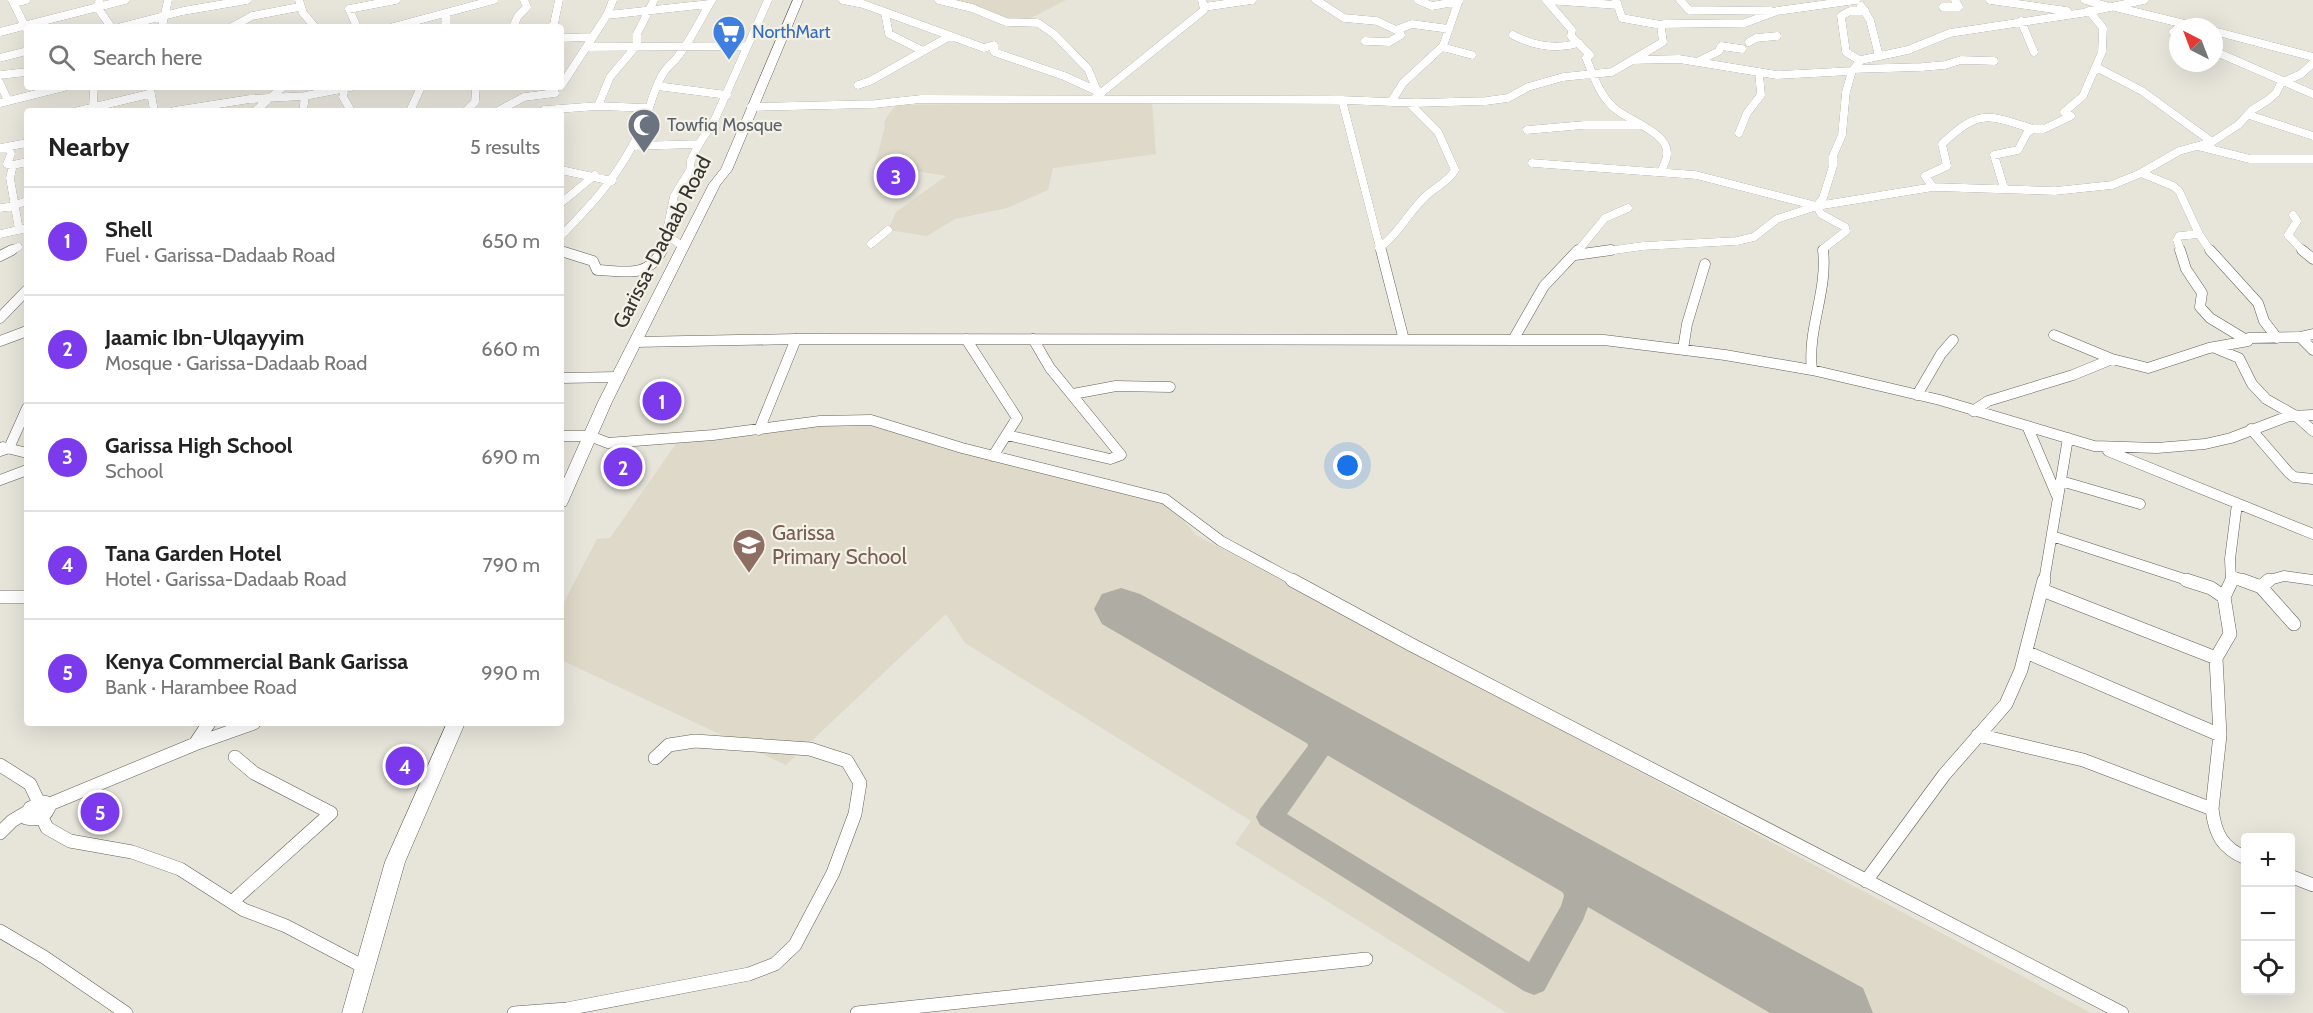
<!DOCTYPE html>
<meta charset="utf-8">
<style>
body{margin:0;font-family:Cabin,sans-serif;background:#f6f6f6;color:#222}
.controls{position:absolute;right:18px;bottom:18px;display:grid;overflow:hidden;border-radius:6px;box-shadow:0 6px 24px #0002}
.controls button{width:54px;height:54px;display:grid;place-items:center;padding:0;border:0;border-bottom:2px solid #e0e0e0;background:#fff;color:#222;font:30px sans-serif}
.compass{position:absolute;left:2169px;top:18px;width:54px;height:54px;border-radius:50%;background:#fff;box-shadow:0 6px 24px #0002;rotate:318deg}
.you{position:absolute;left:1348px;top:466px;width:21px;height:21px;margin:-15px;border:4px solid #fff;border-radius:50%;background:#1a73e8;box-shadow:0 0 0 9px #1a73e833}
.badge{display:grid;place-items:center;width:39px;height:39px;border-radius:50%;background:#7c3aed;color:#fff;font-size:20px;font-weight:700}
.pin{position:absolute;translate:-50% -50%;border:3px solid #fff;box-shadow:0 2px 6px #0006}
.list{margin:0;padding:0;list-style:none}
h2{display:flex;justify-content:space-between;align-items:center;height:78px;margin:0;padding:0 24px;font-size:26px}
h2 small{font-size:20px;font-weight:400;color:#767676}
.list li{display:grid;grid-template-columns:39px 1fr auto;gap:18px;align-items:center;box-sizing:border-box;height:108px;padding:0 24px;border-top:2px solid #e0e0e0}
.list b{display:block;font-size:22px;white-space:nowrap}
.list p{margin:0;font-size:20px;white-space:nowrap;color:#767676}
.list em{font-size:20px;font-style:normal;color:#767676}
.icon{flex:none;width:33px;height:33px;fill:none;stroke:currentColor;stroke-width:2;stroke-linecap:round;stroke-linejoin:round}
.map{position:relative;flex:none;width:2313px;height:1013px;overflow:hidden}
.search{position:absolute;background:#fff;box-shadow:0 6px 24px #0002;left:24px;top:24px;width:540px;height:66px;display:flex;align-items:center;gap:15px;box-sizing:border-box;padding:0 21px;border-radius:6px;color:#767676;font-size:22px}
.panel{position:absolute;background:#fff;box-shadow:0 6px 24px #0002;left:24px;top:108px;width:540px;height:618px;border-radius:6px}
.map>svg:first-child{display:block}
.built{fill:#ded9c8}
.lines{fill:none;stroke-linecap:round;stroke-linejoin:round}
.taxiway{fill:#afaca4;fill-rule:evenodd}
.runway{fill:#afaca4;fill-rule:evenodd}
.minor-far2-casing{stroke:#646158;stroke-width:8}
.minor-far1-casing{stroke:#646158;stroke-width:11}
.minor-casing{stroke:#646158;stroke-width:14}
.highway-casing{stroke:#646158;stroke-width:1}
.minor-far2{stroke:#fff;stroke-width:8}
.minor-far1{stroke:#fff;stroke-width:10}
.minor{stroke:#fff;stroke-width:13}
.highway{fill:#fff;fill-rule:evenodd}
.labels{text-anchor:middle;stroke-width:4.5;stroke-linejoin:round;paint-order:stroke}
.far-shop-label{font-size:18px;fill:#366cbe;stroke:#f4f1e7;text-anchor:start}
.far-worship-label{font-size:18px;fill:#5b616d;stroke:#f4f1e7;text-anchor:start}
.street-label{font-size:21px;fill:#353430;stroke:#f4f1e7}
.education-label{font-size:21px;fill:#785e54;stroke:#f4f1e7;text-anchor:start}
</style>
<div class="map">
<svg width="2313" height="1013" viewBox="0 0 2313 1013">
<rect width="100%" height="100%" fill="#e7e4da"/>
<!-- built -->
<path class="built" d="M936,0h130l-43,22z
M1152,102l4,52 -103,14 -5,22 -41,18 -52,11 -28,17 -39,-6 8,-18 50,-36 -71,-12 10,-37 -1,-5 11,-17z
M864,423l294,76 15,9 23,27 895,478h-584l-272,-169 16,-23 -286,-178 -19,-29 -160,151 -225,-105v-52l36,-69 13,-1 68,-97 143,-16z"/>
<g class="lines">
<!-- taxiway -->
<path class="taxiway" d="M1317,721l9,3 7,24 -46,66 242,148 32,-56 3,-10 -5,-20 3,-9 10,-3 10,3 10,29 -9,24 -39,71 -10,4 -10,-4 -264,-166 -4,-8 4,-8 48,-63 -3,-15 3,-7z"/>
<!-- runway -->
<path class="runway" d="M1121,588l19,6 723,394 10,25h-103l-668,-389 -8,-15 8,-15z"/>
<!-- minor-far2 casing -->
<g class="minor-far2-casing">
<path id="minor-far2" d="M12,0l15,30
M299,0l4,13 12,14
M843,0l20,4 121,44 10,-3v7l70,24 33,15
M939,0l33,8 34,14 32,1 16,11 34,35 10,24
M1316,0l28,18 33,3 19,9 16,-6 37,5
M1418,0l14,6 27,-5
M1546,0l26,30 -1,6 19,19 -4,3c7,16 13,36 27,49 13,13 56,25 54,47 0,6 -4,12 -6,18
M1546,0l71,5
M1616,0l6,18 39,7
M1680,0l9,10 82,1
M1990,0l77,11
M2085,0l21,6
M99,2l-2,5 14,20
M14,3l12,-3
M1861,6l9,14 9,36
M1204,7l48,-7
M1943,7h16l-4,-7
M2115,7l82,20
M446,13v14
M885,13l4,21 34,17
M607,15l102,-11
M2021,21l13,31
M121,27l62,-16 64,-11
M162,27l6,-27
M232,27l20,-11 47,-9
M357,27l-8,-18 47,-9
M393,27l101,-27
M513,27l5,-11 9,-9 -3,-7
M551,27l3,-3 5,-24
M2178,28l-5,4 5,3
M2214,31l99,26
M0,32l125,-32
M1513,35c21,11 43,15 66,8
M561,38l30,-1
M1365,41l24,1 12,-7 -2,-4
M1749,42l7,-4 21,-2
M587,47l159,-1
M1442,47l30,8
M2214,51l99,43
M0,58l27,-7
M1633,60l46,-1 98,16 75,-4
M1859,60l-13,-8 -5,-36 9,-5h15
M1699,61l20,-10 2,-5 21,3
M2096,67l46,24 70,51
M1854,69l68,-2 23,-2 16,-5 33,1
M0,75l27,-3
M0,83l8,18
M858,85l12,-4 80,-45
M561,86l46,-71 6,-15
M657,86l70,9
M345,87l-2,10 8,14
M150,88l4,23
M1096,97l108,-87 -2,-10
M1342,100l39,152
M1391,102l12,-19 40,-37 16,-46
M0,103l64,-16
M93,106l1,-19
M598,106l12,-29 27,-32v-11l17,-34
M751,107l124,-3 46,-5 421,1 74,3 70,-2 22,-3 20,-11 35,-10 49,-5 51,-30 -2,-15 3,-3 81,-1 32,-12 79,-11
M544,110l54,-4 49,2
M78,111l71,-17
M174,111l76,-12 55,-3 46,-9
M255,111l28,-24
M303,111l2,-15
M410,111l11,-24
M466,111l9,-9 1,-15
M498,111l26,-14 31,-4
M2249,115l64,21
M1527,130l57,-5h56
M1739,133l8,-20 14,-18 -2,-22
M633,146l66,-2
M2198,146l52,13h63
M8,147l3,7 -4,10 6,1 -3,13 9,52
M0,148l27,-5
M1532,163l164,12 121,31 116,-19 122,4 57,-6 27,-11 40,-23 33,-9 26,-17 14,-15 16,-10 8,-7 5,-10 20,-9 12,-11
M13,165l14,-3
M561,170l51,11
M2141,173l32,13 6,5 20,43 12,18
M1933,187l-8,-11 22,-10 -5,-22c37,-35 45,-30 91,-15
M2004,188l-10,-33 24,-5 9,-17 6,-4h11l27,-13 -7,-4 19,-16 19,-44 1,-24 -14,-17
M561,203l34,-28
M15,205l12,-4
M1817,206l4,8 24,13 1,4 -23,18v3
M0,208l15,-2
M2293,215l4,6 -9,14 16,17
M0,234l27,-6
M561,236c34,-35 58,-61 79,-105 10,-19 12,-41 24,-59 4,-6 11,-11 15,-17 13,-17 22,-37 33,-55
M871,244l17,-14
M684,247l-18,-12 8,-39 16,-26 1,-10 8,-16 16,-25 53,-119
M1379,248c20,-14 30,-37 48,-53 10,-9 21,-13 28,-25l-17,-38 -29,-29
M561,251l2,1
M9,252l9,-5
M662,252l6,-14
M1577,252l28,-34 23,-10
M1600,252l43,-6 94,-5 17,-4 23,-18 40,-13 6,-8 10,-32v-10l9,-21 4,-43 6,-21 9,-11 47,-10 42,-17 132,-20 62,-13
M2181,252l-4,-12 2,-4 20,-2"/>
</g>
<!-- minor-far1 casing -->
<g class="minor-far1-casing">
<path id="minor-far1" d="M1381,250l23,90
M2180,250l6,19 16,24 -2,14 10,11 38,23
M2210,250l48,53 6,18 13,17
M2302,250l11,9
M561,251l32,10 4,9c27,1 51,9 65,-20
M1575,255l36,-5
M0,256l12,-6
M0,318l27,-28
M2054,335l58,24 36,9 61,-20 39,-7 1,-3 51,-1 13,-3
M2300,337l13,13
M966,339l51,79 -24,38
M1513,340l31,-54 34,-36
M0,341l27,-10
M635,342l161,-3 808,1 121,15 87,15 128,30 154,46 63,2 48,-4 26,-6 58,-22 24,-1
M2215,348l24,10 13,26 14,15 30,17 17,15
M1683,349l4,-25 18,-60
M1812,370c-5,-41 16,-79 11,-120
M561,378l58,-1
M1073,394l43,-8 54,1
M1917,395l24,-41 12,-14
M1973,411l15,-10 85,-26 39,-16
M2028,428l29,68
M2251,429l38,44 5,4 19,2
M759,430l37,-91
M1007,435l103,24 11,-4 -71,-87 -17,-29
M561,436h29l18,7 105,-8 107,-14 51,-1 91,28 203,51 56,42 74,40
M3,447l24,6
M0,451l9,-3 18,-40
M2108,451l205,83
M0,480l27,-10
M2061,481l79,23
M2052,536l138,45
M2232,576l14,5
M2044,581l24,-143
M2231,581l-1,-22 7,-55
M2266,581l18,-5 29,4"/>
</g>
<!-- minor casing -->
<g class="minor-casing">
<path id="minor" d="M1292,580l118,64 712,369
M2242,580l19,7 8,-7
M2261,587l33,37
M2042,590l174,68
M0,597h27
M2224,597l8,-17
M2026,652l194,83
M1978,735l105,25 129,49 8,-74 -4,-77 14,-24 -6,-37 -13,-9 -25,-8
M195,744l14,-21
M0,765l30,19 9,19
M44,802l6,2c-3,12 -12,17 -24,14l4,-10z
M50,804l145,-60 59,-21
M2212,809c3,25 10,39 34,49
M42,817l5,11 23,13 62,11 48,17 64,41 42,16 78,41
M0,833l12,-12 15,-9
M2290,876l23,9
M1866,881l78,-106 62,-71 15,-34 23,-90
M233,901l98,-88 -77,-40 -19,-16
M0,931l44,26 82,56
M514,1013l53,-4 182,-35 26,-10 20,-19 38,-72 22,-59 5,-31 -13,-22 -37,-12 -115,-8 -26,4 -14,13
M857,1013l509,-54"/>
</g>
<!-- highway casing -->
<g class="highway-casing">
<path id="highway" d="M793,0h10l-71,170 -12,15 -108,217 -44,100 -2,4 -5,1v-22l37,-83 111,-218 12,-15z
M447,723h18l-60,139 -43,151h-20l43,-151z"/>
</g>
<!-- minor-far2 -->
<use href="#minor-far2" class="minor-far2"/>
<!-- minor-far1 -->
<use href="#minor-far1" class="minor-far1"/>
<!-- minor -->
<use href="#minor" class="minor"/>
<!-- highway -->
<use href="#highway" class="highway"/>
</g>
<!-- icons -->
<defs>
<g id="supermarket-pin" transform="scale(1.725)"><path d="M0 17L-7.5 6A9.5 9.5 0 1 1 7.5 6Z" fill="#3f7fe0" stroke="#f4f1e7"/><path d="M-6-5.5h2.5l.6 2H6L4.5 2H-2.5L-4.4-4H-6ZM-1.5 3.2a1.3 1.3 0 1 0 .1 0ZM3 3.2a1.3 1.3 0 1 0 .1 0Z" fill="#fff"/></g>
<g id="mosque-pin" transform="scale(1.725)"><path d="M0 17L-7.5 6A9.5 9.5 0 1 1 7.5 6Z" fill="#6b7280" stroke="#f4f1e7"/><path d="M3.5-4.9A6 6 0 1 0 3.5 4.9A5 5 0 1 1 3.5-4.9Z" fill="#fff"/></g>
<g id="school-pin" transform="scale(1.725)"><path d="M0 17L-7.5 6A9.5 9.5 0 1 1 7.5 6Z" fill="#8d6e63" stroke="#f4f1e7"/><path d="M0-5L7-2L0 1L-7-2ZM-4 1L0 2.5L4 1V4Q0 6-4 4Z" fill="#fff"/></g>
</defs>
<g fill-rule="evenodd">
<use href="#supermarket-pin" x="729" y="32"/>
<use href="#mosque-pin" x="644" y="125"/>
<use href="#school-pin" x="749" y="545"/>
</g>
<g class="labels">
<!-- far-shop labels -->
<g class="far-shop-label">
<text x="752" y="38">NorthMart</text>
</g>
<!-- far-worship labels -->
<g class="far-worship-label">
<text x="667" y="131">Towfiq Mosque</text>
</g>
<!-- street labels -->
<g class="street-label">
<text transform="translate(662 242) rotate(-63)" y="7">Garissa-Dadaab Road</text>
</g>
<!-- education labels -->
<g class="education-label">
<text x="772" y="540">Garissa<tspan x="772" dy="24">Primary School</tspan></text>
</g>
</g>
</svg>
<div class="controls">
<button>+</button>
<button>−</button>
<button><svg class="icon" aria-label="locate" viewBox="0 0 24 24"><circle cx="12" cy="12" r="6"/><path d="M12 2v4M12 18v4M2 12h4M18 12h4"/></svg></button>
</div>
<svg class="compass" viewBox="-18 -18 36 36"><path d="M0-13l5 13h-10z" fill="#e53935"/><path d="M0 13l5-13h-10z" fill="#767676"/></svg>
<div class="you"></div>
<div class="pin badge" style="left:662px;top:401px">1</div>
<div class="pin badge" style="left:623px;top:467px">2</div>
<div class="pin badge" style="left:896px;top:176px">3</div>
<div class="pin badge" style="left:405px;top:766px">4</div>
<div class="pin badge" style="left:100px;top:812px">5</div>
<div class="search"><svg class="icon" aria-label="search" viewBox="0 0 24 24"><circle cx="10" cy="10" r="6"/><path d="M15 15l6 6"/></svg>Search here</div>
<section class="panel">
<h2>Nearby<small>5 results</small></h2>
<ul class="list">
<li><span class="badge">1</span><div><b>Shell</b><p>Fuel · Garissa-Dadaab Road</p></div><em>650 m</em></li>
<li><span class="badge">2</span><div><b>Jaamic Ibn-Ulqayyim</b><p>Mosque · Garissa-Dadaab Road</p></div><em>660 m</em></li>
<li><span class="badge">3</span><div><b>Garissa High School</b><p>School</p></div><em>690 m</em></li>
<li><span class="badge">4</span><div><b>Tana Garden Hotel</b><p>Hotel · Garissa-Dadaab Road</p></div><em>790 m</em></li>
<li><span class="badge">5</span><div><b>Kenya Commercial Bank Garissa</b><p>Bank · Harambee Road</p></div><em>990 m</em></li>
</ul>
</section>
</div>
